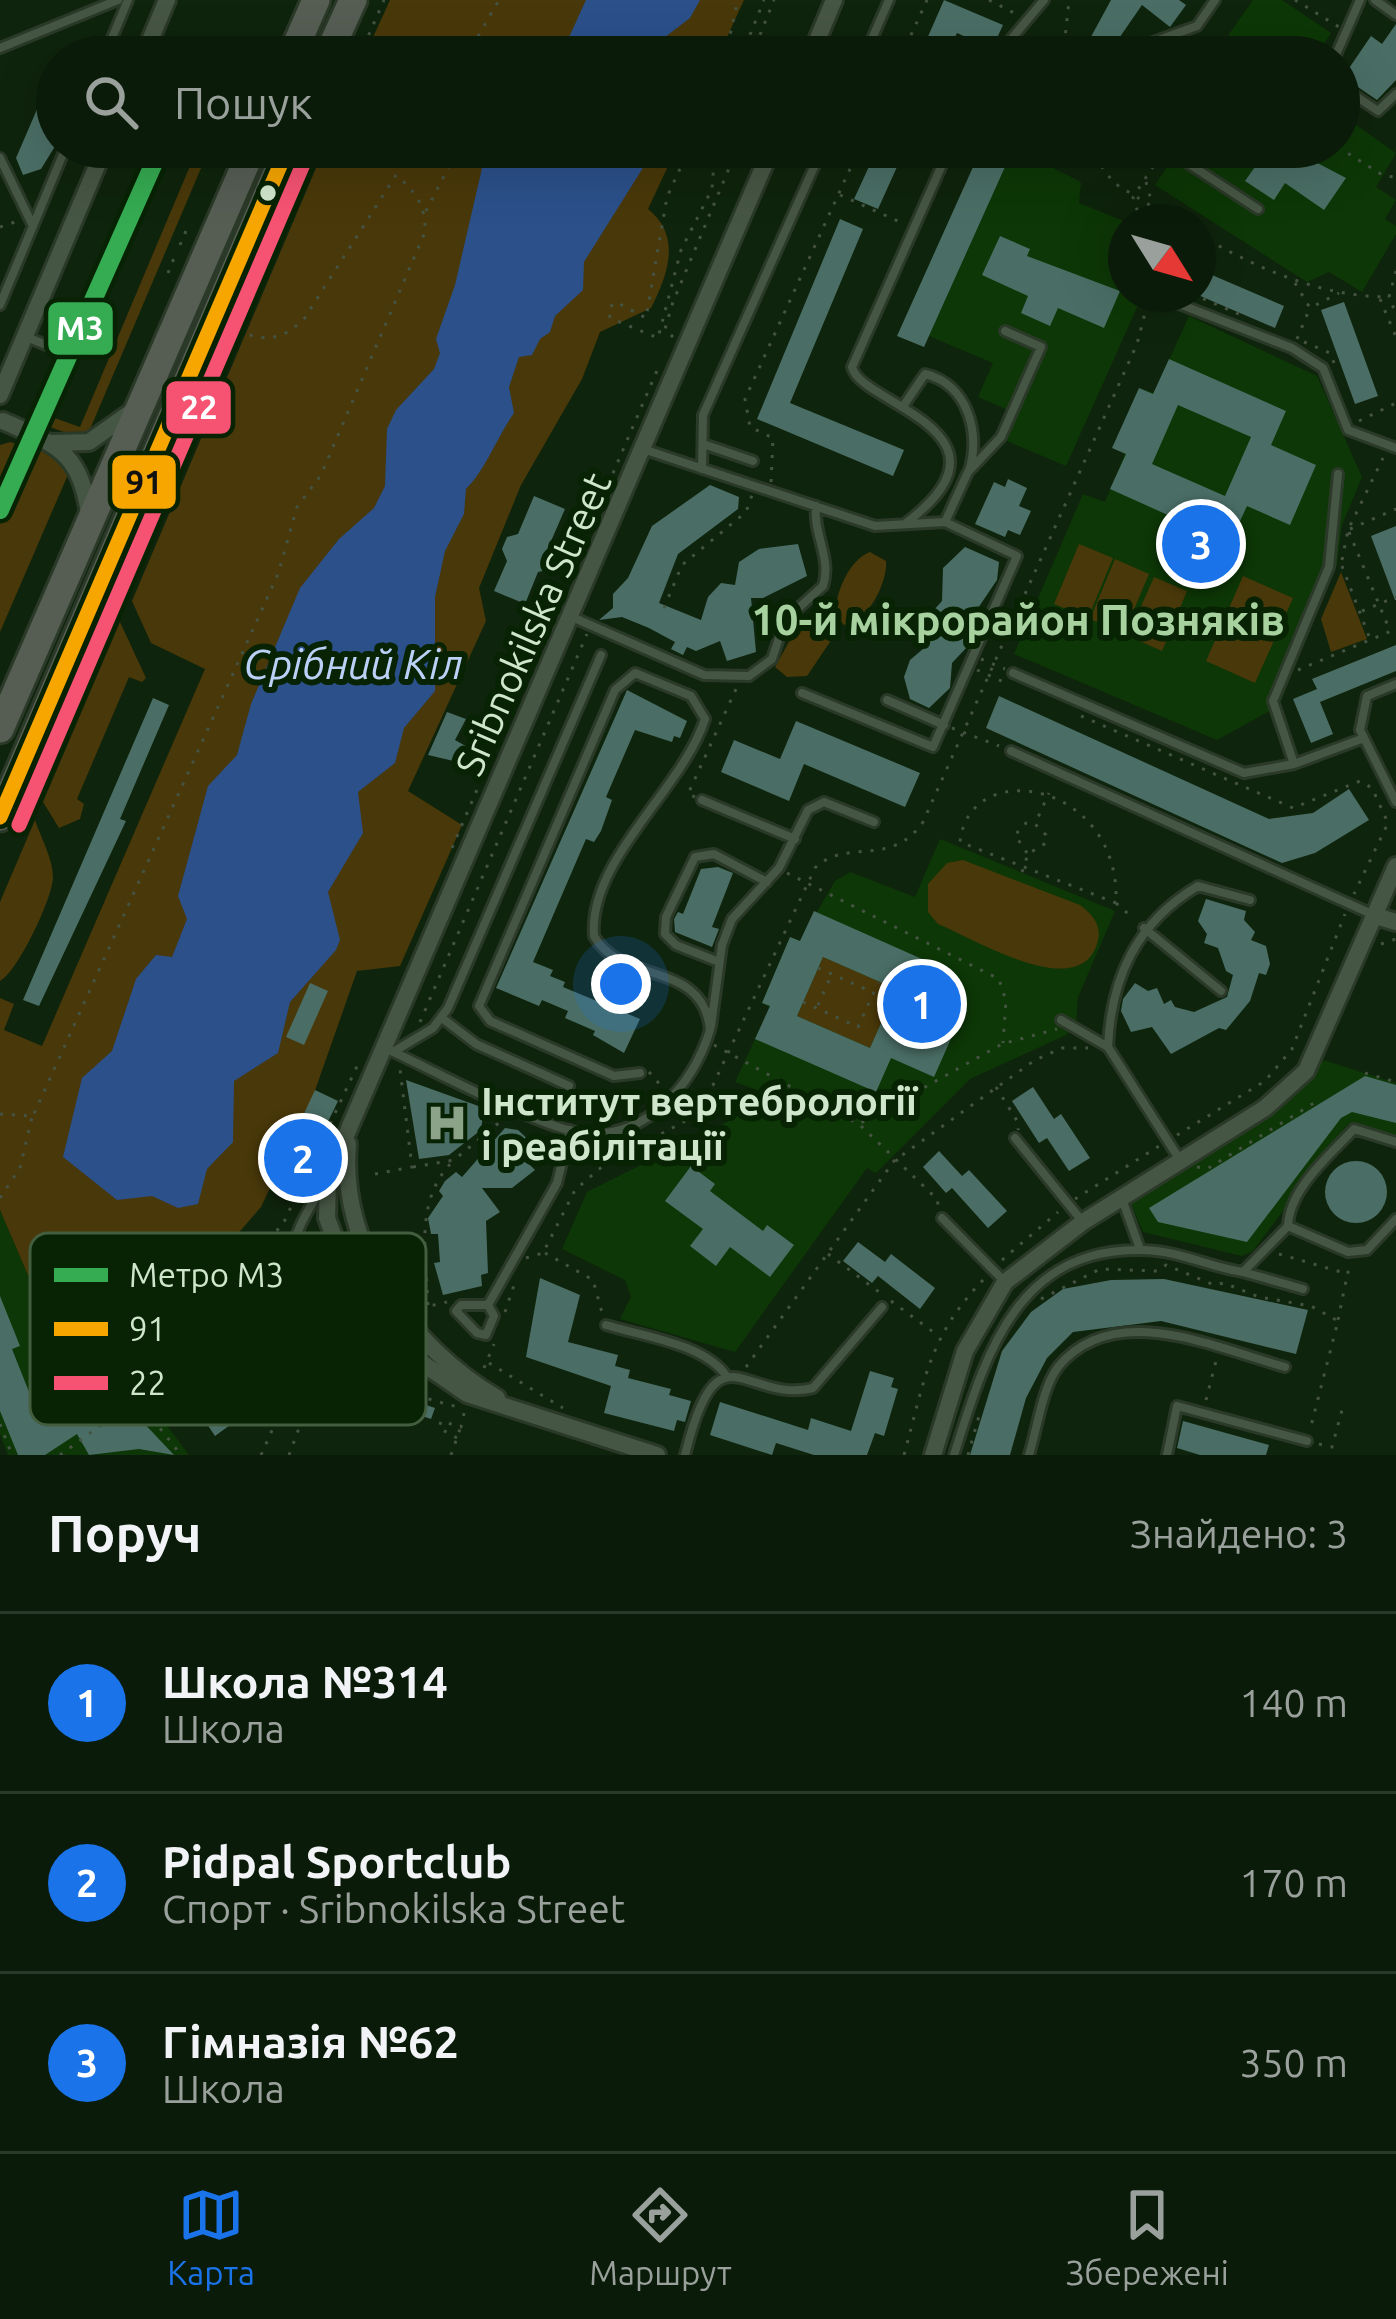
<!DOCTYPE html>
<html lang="uk">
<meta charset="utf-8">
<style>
body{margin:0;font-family:Ubuntu,sans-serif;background:#142412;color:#f1f3f6}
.compass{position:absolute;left:1108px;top:204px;width:108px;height:108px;border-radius:50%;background:#0b1b09;box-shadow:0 12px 48px #0002;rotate:127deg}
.you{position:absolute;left:621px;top:984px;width:42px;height:42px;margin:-30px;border:9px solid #fff;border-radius:50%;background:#1a73e8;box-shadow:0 0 0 18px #1a73e833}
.badge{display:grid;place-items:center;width:78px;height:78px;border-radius:50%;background:#1a73e8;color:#fff;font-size:39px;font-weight:700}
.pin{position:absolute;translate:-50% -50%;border:6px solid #fff;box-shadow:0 3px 12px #0006}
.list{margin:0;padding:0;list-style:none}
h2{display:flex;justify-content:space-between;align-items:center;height:156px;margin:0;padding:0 48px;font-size:51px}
h2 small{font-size:39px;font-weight:400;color:#9aa19c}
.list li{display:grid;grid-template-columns:78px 1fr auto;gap:36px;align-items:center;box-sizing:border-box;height:180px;padding:0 48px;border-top:3px solid #2b392a}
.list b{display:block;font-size:45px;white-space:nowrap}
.list p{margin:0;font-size:39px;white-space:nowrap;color:#9aa19c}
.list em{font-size:39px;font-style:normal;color:#9aa19c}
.icon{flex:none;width:66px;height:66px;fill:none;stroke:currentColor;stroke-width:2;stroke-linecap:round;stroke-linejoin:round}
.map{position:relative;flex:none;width:1396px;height:1455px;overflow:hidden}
.search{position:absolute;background:#0b1b09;box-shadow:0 12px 48px #0002;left:36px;right:36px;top:36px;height:132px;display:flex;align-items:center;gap:30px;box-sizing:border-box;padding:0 42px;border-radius:66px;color:#9aa19c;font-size:45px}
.sheet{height:696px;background:#0b1b09}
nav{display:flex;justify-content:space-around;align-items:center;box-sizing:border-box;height:168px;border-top:3px solid #2b392a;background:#0b1b09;font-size:33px;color:#9aa19c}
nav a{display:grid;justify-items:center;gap:6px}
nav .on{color:#1a73e8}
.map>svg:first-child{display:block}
.built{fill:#0d3706}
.green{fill:#493809}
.water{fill:#2b508a}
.building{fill:#4a6e65;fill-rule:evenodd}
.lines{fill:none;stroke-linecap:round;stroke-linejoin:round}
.service-casing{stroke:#2b3928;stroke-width:14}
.minor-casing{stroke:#2b3928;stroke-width:22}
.trunk-casing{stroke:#2b3928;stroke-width:33}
.path{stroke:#455343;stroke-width:3;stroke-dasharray:3 9;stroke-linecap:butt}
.service{stroke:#465644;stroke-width:8}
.minor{stroke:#465644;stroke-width:16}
.trunk{stroke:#565e54;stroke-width:27}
.bus-1-casing{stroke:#072303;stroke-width:24}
.bus-2-casing{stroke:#072303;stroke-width:24}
.bus-1{stroke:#f7a600;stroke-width:15}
.bus-2{stroke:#f65372;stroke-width:15}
.metro-1-casing{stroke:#072303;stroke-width:27}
.metro-1{stroke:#35ab52;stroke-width:18}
.bus-dot{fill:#d0e6cc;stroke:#072303;stroke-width:4.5}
.labels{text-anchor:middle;stroke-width:12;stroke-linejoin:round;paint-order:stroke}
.street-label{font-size:39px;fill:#d0e6cc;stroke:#072303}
.poi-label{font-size:39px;font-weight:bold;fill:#d0e6cc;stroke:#072303;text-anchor:start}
.neighbourhood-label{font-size:42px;font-weight:bold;fill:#a7d29f;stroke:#072303}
.water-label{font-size:42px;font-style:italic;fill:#bbd1f8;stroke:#072303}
.key{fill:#072303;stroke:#435e3f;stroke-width:3}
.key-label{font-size:33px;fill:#d0e6cc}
.line-badge{stroke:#072303;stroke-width:4.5}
.badge-label{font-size:33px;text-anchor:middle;font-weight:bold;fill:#fff}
.pale-badge-label{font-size:33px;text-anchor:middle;font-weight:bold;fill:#111}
</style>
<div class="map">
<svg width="1396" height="1455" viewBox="0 0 1396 1455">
<rect width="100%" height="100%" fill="#0f240c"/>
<!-- built -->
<path class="built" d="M1253,0h29l49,33 -16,24h-102z
M1339,113l57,40 -20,34 20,13 -11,19 11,7v8l-34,58 -33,-20 -22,10 -152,-97 25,-38h159z
M1014,147l34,4 -5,12 38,19 -2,21 47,19v72h17l-77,172 -59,-25 10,-27 -39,-17 15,-34 -64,-27z
M1189,316l128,60 45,101 -20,48 -5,39 -58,142 -62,34 -203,-86 69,-160 22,8 20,-48 -12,-6 26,-60 15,5z
M940,839l175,72 -37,86 -2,27 -10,11 -96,44 -94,94 -9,-5 -132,184 -115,-33 11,-22 -6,-17 -63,-31 25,-57 148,-74 25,-27 -25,-9 35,-75 -8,-4 28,-66 10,4 35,-60 15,-9 65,25z
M1323,1060l73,23v55l-48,-14 -95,127 -11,5 -99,-24 -14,-33 169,-111z
M0,1210l64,149 37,34 62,-70 25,21 -41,55 42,56h-181l-8,-21z"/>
<!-- green -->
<path class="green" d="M390,0h354l-26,57h-354z
M198,147h12l-122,287 -13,2 -25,-9 -4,-12 34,12z
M325,147h352l-29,62c34,27 20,66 3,99l-51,24 -18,47 -61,106 -42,103 7,33 -78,170 54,34 -62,141 -43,5 -45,128 -51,108 -161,186 -36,-34 -64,-149v-212l14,6 -10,26 38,16 163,-377 -54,-26 -19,-42z
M221,338l4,15 -100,235 -1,-6z
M10,442l38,11 22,17 -70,162v-187z
M1079,544l34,14 -25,60 -34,-14z
M870,552l16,9c2,21 -19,63 -42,64l-9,-11c1,-22 14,-54 35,-62z
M1115,559l34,15 -25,59 -34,-14z
M1341,572l26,67 -36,13 -10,-33z
M1243,576l50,22 -38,85 -49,-22z
M1154,577l33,14 -25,60 -34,-15z
M814,618l12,10 4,14 -23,34 -20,1 -12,-10 26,-47z
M120,622l26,56 -4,4 -13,-5 -52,122 7,5 -4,15 -21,9 -16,-26z
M35,820c6,18 18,39 18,57 0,21 -36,96 -53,104v-79z
M963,860l117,45c13,10 23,21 17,39 -19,59 -122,-5 -159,-20l-10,-12v-28l19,-21z
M823,957l73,32 -26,59 -73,-32z"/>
<!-- water -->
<path class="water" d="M586,0h114l-10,18 -38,29 -2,10h-90z
M514,147h142l-72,115 -1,28 -28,26 -5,16 -10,7 -8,16 -13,2 -10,30 5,26c-18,26 -28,56 -48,76l-2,25 -19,37 -10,46v94l-31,37 -9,35 -37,29 5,41 -35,59 12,48 -4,10 -46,52 -12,51 -44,28 -1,61 -26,27 -9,35 -20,4 -26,-12 -35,4 -54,-43 19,-79 30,-27 24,-72 20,-24 16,2 15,-38 -9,-23 30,-110 29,-31 14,-51 49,-116 39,-49 35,-31 11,-22 2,-57 9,-19 38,-41 6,-16 -4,-14 19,-54 28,-121z"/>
<!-- building -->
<path class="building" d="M944,0l59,25 -11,24 -35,-16 -11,24h-27z
M1111,0h68l7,5 -16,22 -28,-22 -36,52h-26z
M1396,24v56l-19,20 -34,-23 28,-41 11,8z
M57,63v80l-16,26 -18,6 -7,-17z
M878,147h28l-28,62 -24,-10z
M982,147h32l-90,200 -27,-11z
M1233,147h54l59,31 -22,32 -39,-27 -11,17 -29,-19 12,-17z
M840,219l23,10 -73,174 114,47 -11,26 -136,-57z
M1000,236l30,13 -3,7 93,35 -16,37 -46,-20 -8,18 -29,-13 7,-17 -46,-21z
M1198,269l86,37 -9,22 -77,-33z
M1344,302l34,94 -23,8 -34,-94z
M1169,359l117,52 -15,34 45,20 -26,60 -43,-19 -17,37 -120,-54 16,-35 -14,-6 27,-60 14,6zM1178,405l73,32 -26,59 -73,-32z
M1008,479l19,9 -8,18 12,5 -11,24 -12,-5 -3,7 -30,-13 19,-42 11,5z
M710,485l29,12 -1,12 -60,45 -19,49 42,17 7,-23 13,-14 14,2 4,-23 20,-13 39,-5 9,32 -44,22h-12l5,54 -29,9 -7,-20 -24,10 -9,-4 -4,8 -12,-6 4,-7 -26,-14 -27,-11 -23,3 14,-12v-14l15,-16 24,-52z
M534,496l31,13 -17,39 5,10 -5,12 -10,2 -13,32 -31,-13 13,-30 -5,-12 5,-12 11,-3z
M1396,526v74h-1l-24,-64z
M965,547l34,15 -2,18 -23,34 -6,32 -16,17 -2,25 -21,20 -19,-9 -6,-22 6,-17 13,-11 -1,-26 20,-22 1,-33z
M1396,645v26l-76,31 13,32 -22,9 -18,-44 24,-10 -5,-10z
M627,690l60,31 -7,17 -6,-2 -2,6 -37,-12 -29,67 6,3 -11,31 -7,11 -8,-3 -53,123 20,8 -3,6 15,6 -2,5 77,32 -16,34 -31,-18 2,-4 -30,-13 3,-7 -26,-11 -3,6 -43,-18z
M999,696l270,123 44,-6 36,-24 20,31 -54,33 -33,10 -296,-135z
M153,698l16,7 -49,114 6,2 -87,185 -16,-6z
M447,712l19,7 -11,21 25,14 -5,12 -47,-11z
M796,721l124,52 -15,34 -101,-43 -15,37 -68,-29 13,-32 46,19z
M718,867l15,6 -21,54 7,2 -7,18 -37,-15 -1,-13 4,-7 5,2 18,-45z
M1206,899l40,12 -2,9 11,12 -4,8 15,6 4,18 -4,11 -7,-2 -9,28 -24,29 -7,-2 -48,26 -19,-27 -21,5 -10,-21 2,-12 12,-16 13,8 9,-3 7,16 7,-4 4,7 19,5 33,-15 6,-22 -7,-4 -8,-23 -14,-5 3,-9 -9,-13z
M814,911l117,52 -15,34 45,19 -27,61 -43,-19 -15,34 -121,-53 15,-33 -8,-3 28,-66 10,4zM823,957l73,32 -26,59 -73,-32z
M310,983l18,8 -24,54 -18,-8z
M1365,1076l31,9v38l-44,-11 -11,6 -94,124 -89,-20 -9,-14z
M406,1080l78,28 -3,22 -32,25 -30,4z
M1033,1087l21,32 7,-5 29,44 -21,13 -22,-33 -8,5 -27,-42z
M315,1090l23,11 -30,62 -22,-11z
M505,1128l13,2 15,14 -5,19 7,7 -23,18h-30l18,24 -14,9 2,52 -7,2 1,11 -39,9 -9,-32 6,-1 -2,-28h-7l-3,-16 15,-22 -4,-5 6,-10 11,-9 6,5z
M939,1151l23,25 7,-6 38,41 -19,17 -36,-40 -6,5 -23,-26z
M1325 1192a31 31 0 1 1 62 0a31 31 0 1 1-62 0Z
M691,1166l24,18 -5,7 53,40 4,-6 27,20 -24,32 -40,-30 -14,19 -26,-20 13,-17 -38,-28z
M858,1242l27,20 6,-8 44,34 -15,21 -42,-33 -6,7 -29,-22z
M540,1278l40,17 -12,47 50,13 -3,11 15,4 -2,8 43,11 -2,6 22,6 -6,21 -8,-2 -3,11 -70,-18 7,-27 -85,-29z
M1164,1279l144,31 -12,44 -135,-33 -88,11 -26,26 -21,40 -16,57h-40l32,-104 29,-39 32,-23 48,-9z
M0,1296l20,50 -8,3 29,73 25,-10 -10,-25 21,-10 21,25 44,-40 22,-34 14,11 -72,75 33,4 35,37 -35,-6 -50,6 -12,-21 -32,21h-27l-18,-44z
M258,1317l28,67 -71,52 -22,-33 43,-33 -15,-34z
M341,1364l46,28 48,16 -4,11 -52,-18 -35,-21 -5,8 -9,-5z
M870,1371l24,7 -3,9 7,2 -14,47 -9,-3 -8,22h-53l-38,-12 -4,12 -62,-20 10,-33 88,28 3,-12 40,13z
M1183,1421l86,24 -3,10h-66l-23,-7z"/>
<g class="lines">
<!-- service casing -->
<g class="service-casing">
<path id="service" d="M1375,0l21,15
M0,48l118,-48
M104,57l24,-57
M864,57l25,-57
M996,57l48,-57
M1139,57l11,-14 47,-17 18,-26
M1335,57l25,-57
M1339,85l39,26 18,-17
M1163,147l95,62
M0,158l33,68
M1169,300l123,48 31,20 25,62 48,18
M0,305l66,-158
M24,336l32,13
M904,405l21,-31c43,10 56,60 44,97
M706,445l47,16
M646,450l229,76 70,-4 23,-50 33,-35 40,-90 -36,-16
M702,469l1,-54 120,-268
M906,523c122,-92 -47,-119 -54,-156l98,-220
M572,617l132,58 45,1 23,-17 13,-39 38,-34c9,-28 -10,-51 -7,-80
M1013,673l231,100 50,-9 70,-26
M1396,684l-29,12 -7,34 36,72
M802,693l131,54 84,-191 -72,-34
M887,700l57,25
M1011,751l365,165
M1294,764l-21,-63 56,-134 9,-93
M702,800l93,39
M1144,928l77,63
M719,962l-43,-17 -11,-11 1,-17 29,-60 19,-3 53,28
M442,1018l34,26 93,42
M1061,1020l47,27 72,113
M711,1026l11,-81 10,-26 47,-51 29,-58 16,-8 50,20
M1108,1047c3,-70 29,-125 90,-161l52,14
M385,1048c44,20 157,81 198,85 63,7 110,-48 127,-103 -6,-70 -89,-45 -116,-94 -6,-76 88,-146 111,-217l-14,-23 -56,-23 -20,17 -136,316 11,15 124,55 26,-3
M393,1052l40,-24 15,-20 153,-353
M1015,1138l67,83
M324,1184c-48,76 -38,79 16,148
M1122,1199l18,50
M942,1218l62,63
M1288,1226l60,26 19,-2 29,-31
M1243,1272l60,17
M488,1305l6,11 -8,19 -9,-2 -21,-22 5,-6h27l69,-122 13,-53
M606,1325c36,11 100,19 121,52
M685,1455c33,-135 61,-50 128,-67l69,-81
M954,1455c31,-98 62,-209 190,-205 36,1 65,17 99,22l45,-46c1,-37 42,-71 66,-97l42,13
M1029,1455c8,-25 13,-67 29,-88 56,-68 158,-19 227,0
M1167,1455l10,-49 130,35"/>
</g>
<!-- minor casing -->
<g class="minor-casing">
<path id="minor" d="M143,57l24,-57
M810,57l24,-57
M0,395l105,-248
M3,421c58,26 77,31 87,98
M53,443l36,-1 45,-32
M1376,916l20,6
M348,1144c-9,103 62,203 149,254
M657,1455l-190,-61 -71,-49 -49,-73 -20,-54 1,-40 22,-52 422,-979
M933,1455l32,-104 40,-69 78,-60 182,-114 41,-37 90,-205"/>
</g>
<!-- trunk casing -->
<g class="trunk-casing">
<path id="trunk" d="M291,57l25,-57
M327,57l26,-57
M0,729l253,-582
M0,817l288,-670"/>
</g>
<!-- path -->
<path class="path" d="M989,0l31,16
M1295,0l44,27
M359,57l25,-57
M466,57l33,-57
M725,57l13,-57
M741,57l23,-57
M751,57l23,-57
M901,57l26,-57
M1063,57l6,-57
M690,147l-23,50 -21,121 -30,-16 -7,6 1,10 48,20 23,-88 31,-61 3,-42
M1087,147l27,36 63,39
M1338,147l46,29 12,1
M1146,182l7,25
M840,195l62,28
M426,211l33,-64
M1141,222l-8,-25 27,-41
M0,227l21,-7
M1198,234c58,34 123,63 191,63
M180,245l9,-21
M1396,271l-7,26 7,17
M168,273l8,-20
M1295,283l15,25 29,-15
M1192,294l54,23
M1380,299l16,38
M238,332c31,9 42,9 66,-13l110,-172
M673,337l-8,-8 8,-27 65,-155
M1297,339l12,-29
M1304,342l26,11 4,10
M1359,421l37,-18
M771,482l2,-44 -23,-11 -5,-28 115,-252
M1350,529l46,-20
M1349,532l41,99
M1342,560l6,-30 35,-72
M1342,566l28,73
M664,608l18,-43 64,-53 6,-17
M1362,611l34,-14
M981,659l24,10
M977,670l29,13
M1298,670l98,-41
M1081,716l212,92 67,-27 12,7 16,35 -34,71
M952,728l47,18
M41,794l278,-647
M695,797l-7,-3 48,-105
M452,848l207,-482
M1027,853l-12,-18 11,-12 9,1
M1022,872l6,-18 18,-11v-8l-11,-11 14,-31
M787,873l212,106 7,22 -3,42
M1116,903l-156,-61c9,-87 161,-61 156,61l18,16
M1381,944l15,-5
M818,968l54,24
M803,1002l55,25 20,-44
M818,1005l13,-29
M420,1022l167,-388
M714,1045l145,79 143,-80 55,-15
M649,1072l13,15
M1365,1073l31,9
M996,1087l23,37 -1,6
M0,1114l33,2 245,-542 19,-67 24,-32 104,-243c1,-26 -9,-40 -28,-56
M861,1126l76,73 2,10
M1177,1135l88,-54 27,-32 53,-135
M413,1167l41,-7 53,-44
M1197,1167l10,2 107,-66
M375,1174l37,-7 -12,-98
M0,1198l20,-30 12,-51
M1075,1199l84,-53
M260,1248l23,-24 77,-164
M545,1253l48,27 10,36
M828,1254l55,41
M1279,1254l69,20v-9
M526,1258l17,-5 32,-63 29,-25 83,-45 26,-35 102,-217c32,-31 75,1 108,-46l214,-478 13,-50
M280,1259l3,-32
M1002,1260l56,-48
M1041,1299l59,-30 57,2 9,-6 48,20 10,-2 35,14 52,9 27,15 -28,109
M891,1301l45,33
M428,1305c-2,-51 -14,-106 26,-145
M421,1308l26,-6
M505,1312l10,-30
M1338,1320l9,-44
M321,1327c31,47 84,67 137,80
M347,1355l24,-20
M489,1363l74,45
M746,1367l148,-206 141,-101 27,-12h26
M484,1368l10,-24
M138,1400l43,55
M1206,1400l11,-43
M0,1424l12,31
M457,1438l-18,-10 2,-7 20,6 4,-18
M1319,1444l13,3 10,-37
M60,1455l77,-56 123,-151 24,20
M261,1455l58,-130
M289,1455l26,-70 24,-31
M451,1455l9,-26
M904,1455c21,-76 25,-121 83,-179
M968,1455l11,-39"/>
<!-- service -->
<use href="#service" class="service"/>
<!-- minor -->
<use href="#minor" class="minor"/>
<!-- trunk -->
<use href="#trunk" class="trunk"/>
<!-- bus-1 casing -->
<g class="bus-1-casing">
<path id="bus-1" d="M0,817l288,-670"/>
</g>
<!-- bus-2 casing -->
<g class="bus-2-casing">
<path id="bus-2" d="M19,825l288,-670"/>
</g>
<!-- bus-1 -->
<use href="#bus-1" class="bus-1"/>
<!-- bus-2 -->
<use href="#bus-2" class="bus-2"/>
<!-- metro-1 casing -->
<g class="metro-1-casing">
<path id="metro-1" d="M0,510l161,-363"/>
</g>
<!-- metro-1 -->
<use href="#metro-1" class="metro-1"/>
</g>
<!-- icons -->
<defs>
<g id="hospital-bare" transform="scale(3.24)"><path d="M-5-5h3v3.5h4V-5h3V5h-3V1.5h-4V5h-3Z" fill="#8ca289" stroke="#072303" stroke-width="2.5" paint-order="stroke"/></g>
</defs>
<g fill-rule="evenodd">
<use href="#hospital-bare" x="447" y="1123"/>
</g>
<!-- markers -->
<circle class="bus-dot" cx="268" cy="193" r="10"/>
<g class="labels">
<!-- street labels -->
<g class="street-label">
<text transform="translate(533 624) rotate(-66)" y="14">Sribnokilska Street</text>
</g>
<!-- poi labels -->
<g class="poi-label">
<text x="481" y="1115">Інститут вертебрології<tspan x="481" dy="45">і реабілітації</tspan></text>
</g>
<!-- neighbourhood labels -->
<g class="neighbourhood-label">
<text x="1018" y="635">10-й мікрорайон Позняків</text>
</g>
<!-- water labels -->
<g class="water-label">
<text x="353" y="679">Срібний Кіл</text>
</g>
</g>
<!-- legend -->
<rect x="30" y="1233" width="396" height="192" rx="18" class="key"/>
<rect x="54" y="1268" width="54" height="14" fill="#35ab52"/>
<rect x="54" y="1322" width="54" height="14" fill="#f7a600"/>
<rect x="54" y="1376" width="54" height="14" fill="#f65372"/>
<g class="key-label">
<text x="129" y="1287">Метро M3</text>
<text x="129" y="1341">91</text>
<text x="129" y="1395">22</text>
</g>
<g class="line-badge">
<rect x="46" y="300" width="69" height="57" rx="12" fill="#35ab52"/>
<rect x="164" y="379" width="69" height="57" rx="12" fill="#f65372"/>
<rect x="110" y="453" width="68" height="58" rx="12" fill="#f7a600"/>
</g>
<g class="badge-label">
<text x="80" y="340">M3</text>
<text x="199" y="419">22</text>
</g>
<g class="pale-badge-label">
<text x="144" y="494">91</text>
</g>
</svg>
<svg class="compass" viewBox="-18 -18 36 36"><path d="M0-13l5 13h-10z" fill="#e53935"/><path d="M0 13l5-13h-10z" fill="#9aa19c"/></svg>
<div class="you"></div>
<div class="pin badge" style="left:922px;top:1004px">1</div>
<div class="pin badge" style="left:303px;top:1158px">2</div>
<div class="pin badge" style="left:1201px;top:544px">3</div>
<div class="search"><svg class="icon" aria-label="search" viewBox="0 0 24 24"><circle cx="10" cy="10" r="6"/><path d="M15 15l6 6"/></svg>Пошук</div>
</div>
<section class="sheet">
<h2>Поруч<small>Знайдено: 3</small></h2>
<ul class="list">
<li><span class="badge">1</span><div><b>Школа №314</b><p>Школа</p></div><em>140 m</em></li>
<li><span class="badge">2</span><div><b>Pidpal Sportclub</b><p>Спорт · Sribnokilska Street</p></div><em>170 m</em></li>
<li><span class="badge">3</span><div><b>Гімназія №62</b><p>Школа</p></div><em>350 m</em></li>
</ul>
</section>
<nav>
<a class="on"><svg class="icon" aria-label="map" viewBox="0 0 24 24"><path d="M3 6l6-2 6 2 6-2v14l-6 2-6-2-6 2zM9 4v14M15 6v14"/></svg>Карта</a>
<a><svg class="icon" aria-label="directions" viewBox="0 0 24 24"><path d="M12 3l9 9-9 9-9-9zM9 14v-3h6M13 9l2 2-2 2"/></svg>Маршрут</a>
<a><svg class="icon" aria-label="saved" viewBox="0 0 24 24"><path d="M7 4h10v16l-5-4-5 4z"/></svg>Збережені</a>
</nav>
